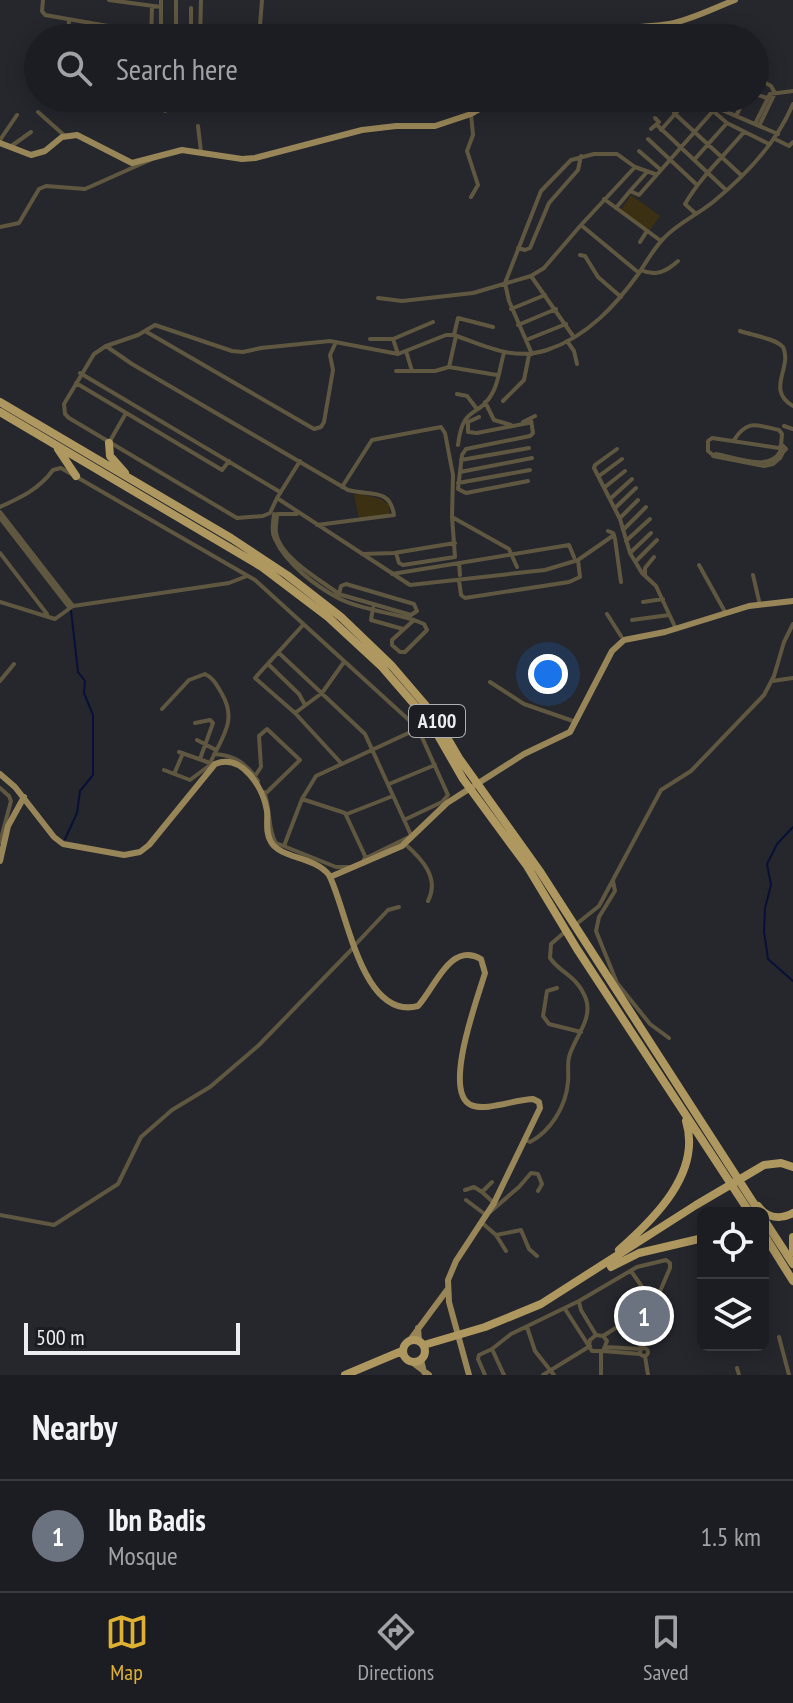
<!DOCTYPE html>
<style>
body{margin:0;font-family:"PT Sans Narrow",sans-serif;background:#25262a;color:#f1f3f6}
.controls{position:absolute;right:24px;bottom:24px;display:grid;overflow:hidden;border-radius:12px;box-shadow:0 4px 20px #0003}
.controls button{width:72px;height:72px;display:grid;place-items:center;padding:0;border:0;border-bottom:2px solid #3a3b40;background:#1c1d22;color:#f1f3f6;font:40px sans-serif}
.scale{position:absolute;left:24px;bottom:20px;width:216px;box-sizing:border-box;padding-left:8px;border:4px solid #ecedf1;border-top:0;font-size:22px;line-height:28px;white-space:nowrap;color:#ecedf1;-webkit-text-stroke:6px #1b1d23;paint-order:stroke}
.you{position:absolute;left:548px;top:674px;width:28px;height:28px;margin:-20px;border:6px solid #fff;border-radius:50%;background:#1a73e8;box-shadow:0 0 0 12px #1a73e833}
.badge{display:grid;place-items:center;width:52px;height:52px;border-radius:50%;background:#deb133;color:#fff;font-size:26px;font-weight:700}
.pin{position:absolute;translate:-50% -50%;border:4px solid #fff;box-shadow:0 2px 8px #0006}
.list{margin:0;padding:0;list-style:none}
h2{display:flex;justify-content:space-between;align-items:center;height:104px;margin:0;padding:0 32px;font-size:34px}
h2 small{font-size:26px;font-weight:400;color:#a0a2a5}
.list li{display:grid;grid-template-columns:52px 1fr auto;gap:24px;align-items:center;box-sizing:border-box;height:112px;padding:0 32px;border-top:2px solid #3a3b40}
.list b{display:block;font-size:30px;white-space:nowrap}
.list p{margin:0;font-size:26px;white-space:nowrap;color:#a0a2a5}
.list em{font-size:26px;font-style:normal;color:#a0a2a5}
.icon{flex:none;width:44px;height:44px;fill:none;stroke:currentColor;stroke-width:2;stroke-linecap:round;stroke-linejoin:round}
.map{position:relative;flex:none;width:793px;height:1375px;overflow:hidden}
.search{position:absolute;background:#1c1d22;box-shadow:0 4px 20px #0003;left:24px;right:24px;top:24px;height:88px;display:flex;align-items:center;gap:20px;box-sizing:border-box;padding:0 28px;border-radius:44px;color:#a0a2a5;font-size:30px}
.sheet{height:216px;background:#1c1d22}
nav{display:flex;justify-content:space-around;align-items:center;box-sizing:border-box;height:112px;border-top:2px solid #3a3b40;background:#1c1d22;font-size:22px;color:#a0a2a5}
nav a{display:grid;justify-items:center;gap:4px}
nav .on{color:#deb133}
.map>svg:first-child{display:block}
.green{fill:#3c3012}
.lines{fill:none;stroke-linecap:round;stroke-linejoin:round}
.stream{stroke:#081038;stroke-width:2}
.minor{stroke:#605741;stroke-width:4}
.major{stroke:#998658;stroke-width:6}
.highway{stroke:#af9860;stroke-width:8}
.labels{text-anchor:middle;stroke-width:8;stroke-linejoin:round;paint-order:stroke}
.shield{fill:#1b1d23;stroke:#adafb3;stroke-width:2}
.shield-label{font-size:20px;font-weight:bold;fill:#ecedf1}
</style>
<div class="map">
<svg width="793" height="1375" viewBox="0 0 793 1375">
<rect width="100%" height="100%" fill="#25272d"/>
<!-- green -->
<path class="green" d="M631,195l29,21 -11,15 -29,-20z
M361,494l20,5 8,6v9l-30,4 -5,-23z"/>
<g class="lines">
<!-- stream -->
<path class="stream" d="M793,827l-16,17 -10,20 4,21 -6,23 -1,23 4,28 25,22
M65,839l12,-26 3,-22 13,-16v-60l-9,-22 1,-12 -7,-9 -7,-62"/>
<!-- minor -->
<path class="minor" d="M43,0l-1,11 3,4 63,11 30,12
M109,0l52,7
M672,24l6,14
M176,35h15v-27
M68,38l1,-18
M151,38l1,-32
M161,38v-38
M176,38v-38
M200,38l1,-38
M259,38l3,-38
M434,38l54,-4 121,-2
M755,94l12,4
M694,98l84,36
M165,111l1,-13
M713,111l14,12 42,21
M38,112l27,24
M674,113l67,62
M736,116l9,-18
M755,124l15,-30 23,-3
M657,125l69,65
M198,126l3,26
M759,126l16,-33 -4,-7 -11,-6
M651,129l8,-7 -4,-4
M661,130l28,-32
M648,139l48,45
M775,139l14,7 4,-4
M0,140l17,-25
M10,147l21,-15
M639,151l22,19
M694,160l33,-37
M630,191l17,-19
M471,197l7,-12 -11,-34 6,-16 -2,-21
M604,199l57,42
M616,208l14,-17 9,4 74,-84 6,-13
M696,214l-11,-10c16,-28 39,-48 59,-72
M581,225l54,-58
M0,227l19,-4 20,-34 7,-3 39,3 65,-29
M640,242l7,-11
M518,248l7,2 5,-2 19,-45 29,-33 3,-14
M580,255l5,1 13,21 23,20
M641,270c15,7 26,1 37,-9
M531,276l42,60
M378,298l24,3 71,-8 58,-17 13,-8 37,-43 58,48
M511,309l34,-14
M518,325l38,-16
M145,331l169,98 7,-2 3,-5 9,-52 -3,-15 6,-13
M740,331c11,4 35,7 43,16 10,20 -18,43 10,59
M454,335l4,-17 35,9
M370,339h23l40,-17
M393,339l5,15
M526,340l40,-16
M567,341l7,10 3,13
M106,346l26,18 216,126c21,6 42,-3 46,25l-77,10
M406,351l6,20
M532,354l-23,-53 -4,-18 36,-92 30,-31 23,-6h23l18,13 20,7
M449,367l7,-31
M396,371h39l14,-4 48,8
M80,373l200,119
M76,383l146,87 7,-9
M457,394l10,2 10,13
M503,401l21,-21 5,-25
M485,402l9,18 17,5
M479,417l-11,5v10l9,1 51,-10
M523,422l12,-6
M784,426l9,3
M530,436l3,-3 -2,-13
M734,440c14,-21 22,-15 45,-10l3,4 -1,11
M110,441l16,-28
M458,445c5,-42 21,-26 35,-53 6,-11 7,-26 11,-39
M617,449l-22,16 -1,3 26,51 10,34 12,20 14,13 20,43
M780,452c-11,20 -46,5 -64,2l-3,2 51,10 9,-2 7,-6 3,-6 -4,-4 3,-3 4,4 -3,3
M713,455l-5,-4v-10l4,-3 67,10
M461,460l68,-12
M300,461l-23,37 -7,15 -7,3 -26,2 -168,-100 -4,-4 -1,-10 30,-50 12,-8 32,-11 17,-10 77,26 11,1 18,-4 69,-7 68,13 48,-19h8c32,11 59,26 93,15 40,-13 69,-45 92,-77 8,-12 15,-25 25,-35 14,-15 33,-23 49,-36 32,-26 64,-60 80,-98
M460,472l72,-14
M599,476l23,-17
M528,481l-62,12 -8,-4 4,-34 4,-6 64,-13
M458,483l72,-13
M342,487l30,-47 69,-13 4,6 8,42 -1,42 57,32 8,18
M605,487l20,-16
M277,498l133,87 135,-15 33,-10 36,-25
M610,499l22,-20
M0,507c22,-10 39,-18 53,-37l8,-2 194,112 155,141 10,12 28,62 -6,7 -38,18
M615,508l21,-20
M0,512l73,94
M274,514c-1,9 -3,18 1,25 11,25 42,48 65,60 20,10 52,14 74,21l-22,20v5l8,7h5l22,-22 -3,-6 -10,-4
M277,514c0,6 -2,13 -1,19 4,25 46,48 63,61
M278,514h19
M0,518l69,89
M620,518l18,-18
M623,530l23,-23
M608,531l5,2 2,6 6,43
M626,541l24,-22
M0,553l47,61
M396,553l3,10 4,2 52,-8 -3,-40
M630,553l21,-20
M362,554l32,-1 61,-10
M636,561l21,-21
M459,563l1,12
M699,565l25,45
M392,574l177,-29 5,12
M645,575v-7l9,-11
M753,575l6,26
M459,580l2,15 4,3 104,-16 11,-5 -2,-17
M346,584l68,20 3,7 -6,4 -69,-20 -3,-1 2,-8z
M0,602l55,17 18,-13 156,-23 18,-7
M643,602l20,-3
M373,608l-2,12 32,9
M607,614l14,22
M632,620l37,-5
M303,625l-48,53 40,35 46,50
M279,653l86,81 46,101
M268,664l31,30 6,11
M0,681l14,-17
M772,681l21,-3
M490,682l34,22 49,17
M162,709l27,-29 16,-6c9,4 12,12 17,20 15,26 1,42 -11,67v7
M295,713l27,-20 22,-31
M195,723l15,-3 3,3 -13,36
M197,740l19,10
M179,752l31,11
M214,754c21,1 33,10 44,27
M164,770l26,10 20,-15
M175,772l8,-19
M255,776l6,-9 -2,-31 8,-7 33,31 -35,34
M389,784l46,-19
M0,788l9,8 2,5 -11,41
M264,792c7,16 3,37 12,51l60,24h13
M302,799l43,14 21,45
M347,814l46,-18
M405,844c17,15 35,34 23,57
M284,846l18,-47 14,-23 101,-47
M364,859l49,-24
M613,881l2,10 -16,26 -3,14 21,52 33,41 19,14
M574,926l25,-20 62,-116 30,-19 73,-76 10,-19 10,-34 9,-18
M354,946l34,-36 11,-3
M557,988l-10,3 -4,25 6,8 32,8
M525,1140l5,2c21,-11 36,-36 38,-60 1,-9 -1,-17 1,-25 5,-19 24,-37 17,-58 -9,-24 -25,-25 -36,-41l1,-14 16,-14
M492,1182l-10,10 12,11
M465,1190l9,-3 8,5
M466,1200l20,15
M490,1212l29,-25 12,-14 7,1 4,10 -4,7
M0,1215l54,10 64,-41 23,-47 31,-27 38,-23 49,-42 95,-98
M481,1222l15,13 25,-5 8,19 8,7
M496,1235l10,16
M631,1271l21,30
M579,1302l2,8 15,25
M651,1302l5,2 -2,5 -5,-2z
M565,1309l27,42h11l4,-10 -4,-5 -7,-1 -6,5 -1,6
M527,1327l8,24 19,24
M603,1336l46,-29
M779,1337l10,38
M606,1347l35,2 -1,-24 -4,-9
M640 1352a4 4 0 1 1 8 0a4 4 0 1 1-8 0Z
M492,1349l12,26
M603,1351l37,3
M645,1356l3,19
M737,1368l2,7
M485,1375l-7,-16 1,-4 13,-6 19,-15 68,-33 58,-34 29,-7 4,3v5l-15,35
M543,1375l47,-29
M601,1375v-22"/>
<!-- major -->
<path class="major" d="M601,38c22,-13 44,-10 68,-14 22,-4 45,-16 66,-24
M0,143l31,12 14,-4 17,-14 15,-2 55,28 50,-13 60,9 13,-1 107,-28 34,-4h39l36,-12 28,-16
M0,774l15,13 39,50 9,7 61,11 16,-3 9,-7 66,-81c27,-11 48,23 52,47 1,10 -2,21 4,31 10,17 43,14 58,33 18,34 32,146 89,131 17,-18 32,-65 63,-47l4,14c-7,24 -43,119 -14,132 14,7 46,-6 62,-6l6,3 1,6 -46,95 -38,58 -8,19 1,22 20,73
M0,861l8,-35 16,-29
M330,877l72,-31 45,-43 77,-49 46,-22 42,-81 12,-11 41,-8 84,-26 44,-5
M418,1328l1,13
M410,1340l37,-50
M421,1360l3,12
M412,1362l17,13"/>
<!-- highway -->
<path class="highway" d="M0,402l231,136 56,37 54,42 51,49 42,49 25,43 80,112 221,343
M0,412l262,155 66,50 53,49 51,59 31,54 64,87 50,83 173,264
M109,443l1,13 15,17
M58,449l18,27
M758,1206c9,12 22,14 35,7
M763,1218l30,46
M763,1233l30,48
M793,1237v15
M619,1250c35,-31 83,-77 67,-129
M611,1267l28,-14 64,-15
M403 1351a11 11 0 1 1 22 0a11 11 0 1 1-22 0Z
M424,1345l61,-18 56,-23 155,-99 68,-40 17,-2 12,4
M345,1375l57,-24"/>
</g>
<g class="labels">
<!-- shield labels -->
<rect class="shield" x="409" y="705" width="56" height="32" rx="6"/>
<g class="shield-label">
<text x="437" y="728">A100</text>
</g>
</g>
</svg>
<div class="controls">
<button><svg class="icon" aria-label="locate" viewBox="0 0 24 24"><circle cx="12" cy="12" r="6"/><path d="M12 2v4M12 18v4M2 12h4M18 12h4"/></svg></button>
<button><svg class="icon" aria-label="layers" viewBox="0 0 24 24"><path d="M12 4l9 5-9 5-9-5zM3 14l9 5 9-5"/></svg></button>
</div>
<div class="scale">500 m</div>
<div class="you"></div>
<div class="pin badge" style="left:644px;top:1316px;background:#6b7280">1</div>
<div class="search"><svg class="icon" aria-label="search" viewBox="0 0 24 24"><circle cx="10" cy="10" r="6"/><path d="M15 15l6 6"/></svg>Search here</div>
</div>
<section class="sheet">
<h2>Nearby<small></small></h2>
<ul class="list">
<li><span class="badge" style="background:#6b7280">1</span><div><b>Ibn Badis</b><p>Mosque</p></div><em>1.5 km</em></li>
</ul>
</section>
<nav>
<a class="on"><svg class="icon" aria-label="map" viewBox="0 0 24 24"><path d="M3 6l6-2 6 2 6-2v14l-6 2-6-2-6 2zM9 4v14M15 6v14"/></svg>Map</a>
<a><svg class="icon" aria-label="directions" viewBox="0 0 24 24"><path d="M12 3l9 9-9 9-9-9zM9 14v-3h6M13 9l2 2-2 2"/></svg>Directions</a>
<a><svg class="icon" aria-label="saved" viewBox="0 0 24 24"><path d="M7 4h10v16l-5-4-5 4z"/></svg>Saved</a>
</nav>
